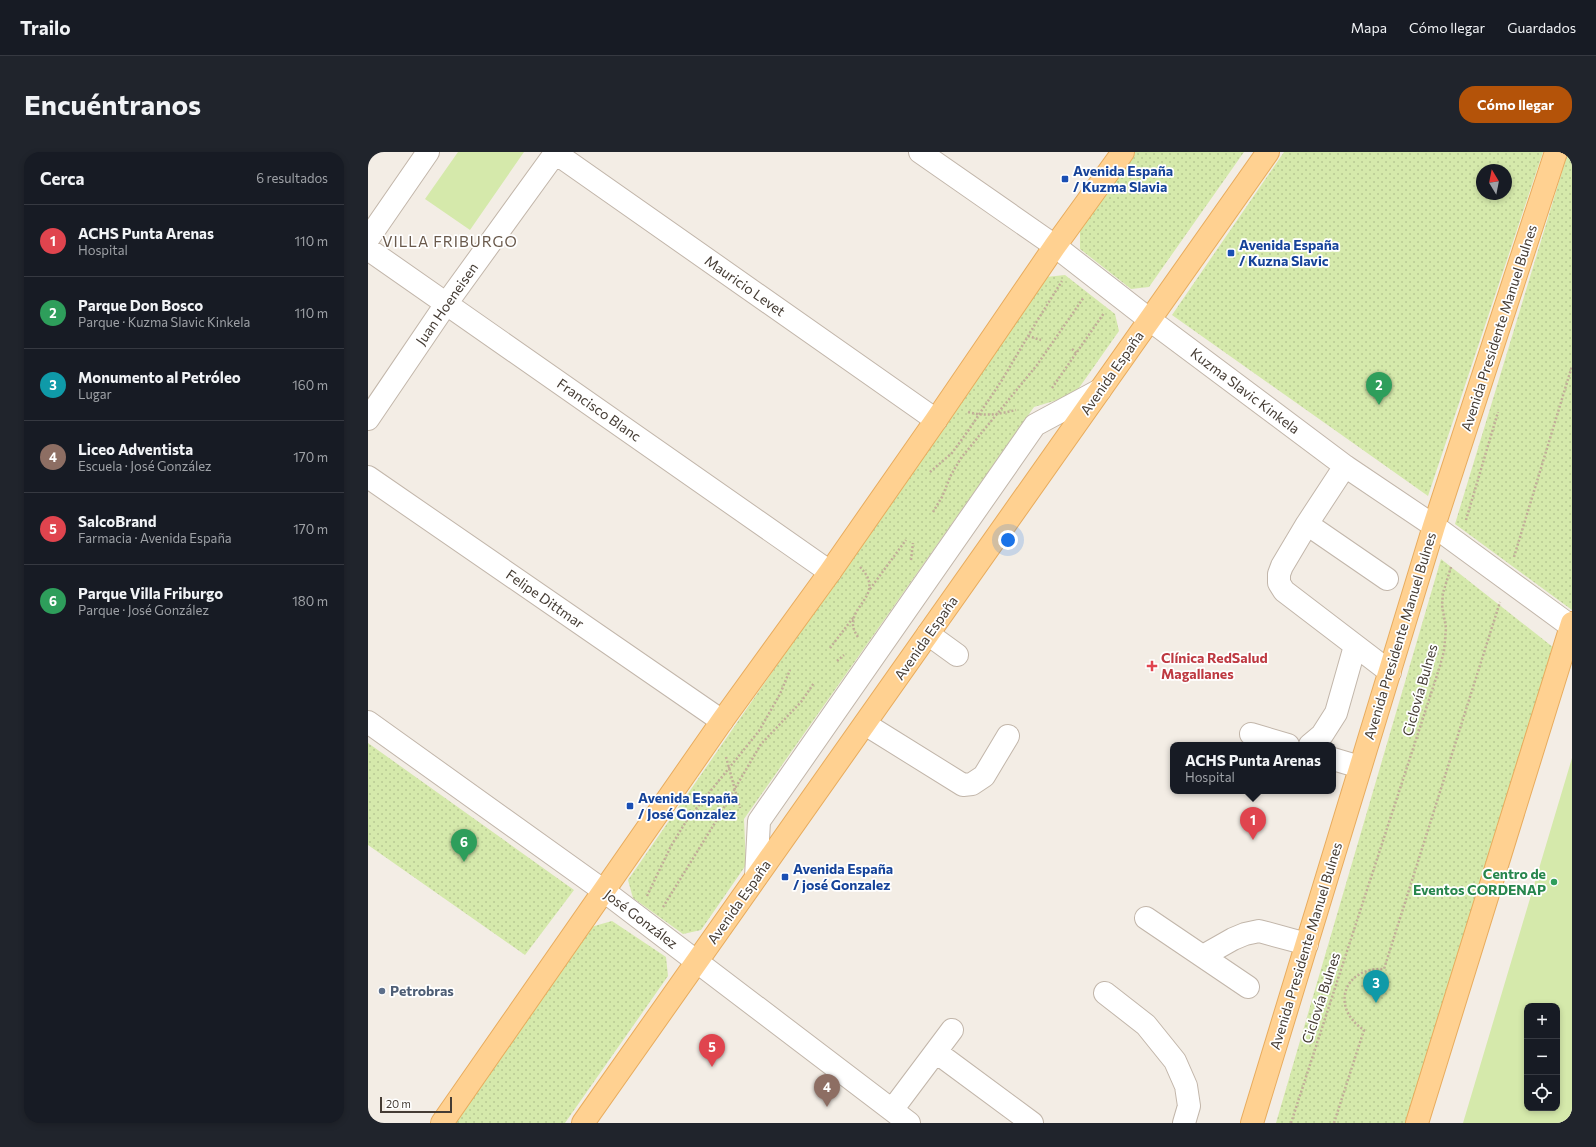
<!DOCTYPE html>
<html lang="es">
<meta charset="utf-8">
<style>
body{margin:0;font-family:Commissioner,sans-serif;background:#20242c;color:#f1f3f6}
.controls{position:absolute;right:12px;bottom:12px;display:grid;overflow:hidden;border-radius:8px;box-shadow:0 2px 6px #0003}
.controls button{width:36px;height:36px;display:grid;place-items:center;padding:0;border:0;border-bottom:1px solid #363941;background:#171b24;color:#f1f3f6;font:20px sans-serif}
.compass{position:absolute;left:1108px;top:12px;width:36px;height:36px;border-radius:50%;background:#171b24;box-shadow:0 2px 6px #0003;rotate:350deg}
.scale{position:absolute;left:12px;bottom:10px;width:72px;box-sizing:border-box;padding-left:4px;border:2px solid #453c34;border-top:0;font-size:11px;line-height:14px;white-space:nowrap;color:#453c34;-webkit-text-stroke:3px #fff;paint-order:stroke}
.you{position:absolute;left:640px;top:388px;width:14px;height:14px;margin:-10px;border:3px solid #fff;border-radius:50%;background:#1a73e8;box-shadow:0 0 0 6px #1a73e833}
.badge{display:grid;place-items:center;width:26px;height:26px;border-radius:50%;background:#b45309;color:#fff;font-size:13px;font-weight:700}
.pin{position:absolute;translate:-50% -33px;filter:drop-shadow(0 1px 2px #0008)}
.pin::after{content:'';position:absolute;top:21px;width:14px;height:12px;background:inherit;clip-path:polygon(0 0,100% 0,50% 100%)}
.popup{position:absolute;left:802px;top:590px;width:166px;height:52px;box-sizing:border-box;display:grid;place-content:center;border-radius:8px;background:#171b24;filter:drop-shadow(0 1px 3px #0005);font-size:13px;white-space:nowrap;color:#9ea1a6}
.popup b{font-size:15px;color:#f1f3f6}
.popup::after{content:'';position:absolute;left:50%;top:100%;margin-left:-8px;border:8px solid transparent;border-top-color:#171b24}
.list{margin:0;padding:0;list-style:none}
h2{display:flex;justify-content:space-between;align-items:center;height:52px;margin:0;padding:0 16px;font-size:17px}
h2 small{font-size:13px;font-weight:400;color:#9ea1a6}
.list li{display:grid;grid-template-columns:26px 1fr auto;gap:12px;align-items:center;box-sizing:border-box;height:72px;padding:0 16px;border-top:1px solid #363941}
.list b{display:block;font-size:15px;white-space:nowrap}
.list p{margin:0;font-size:13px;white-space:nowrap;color:#9ea1a6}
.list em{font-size:13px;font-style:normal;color:#9ea1a6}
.icon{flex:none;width:22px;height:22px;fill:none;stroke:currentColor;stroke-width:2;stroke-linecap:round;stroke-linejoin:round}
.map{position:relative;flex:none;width:1204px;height:971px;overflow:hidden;border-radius:16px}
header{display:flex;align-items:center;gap:24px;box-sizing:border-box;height:56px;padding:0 20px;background:#171b24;border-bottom:1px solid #363941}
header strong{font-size:19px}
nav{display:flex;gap:22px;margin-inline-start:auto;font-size:14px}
.intro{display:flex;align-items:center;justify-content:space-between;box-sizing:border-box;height:96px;padding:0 24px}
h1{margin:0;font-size:28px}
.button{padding:10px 18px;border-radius:16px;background:#b45309;color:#fff;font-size:14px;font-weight:700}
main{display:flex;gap:24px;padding:0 24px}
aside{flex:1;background:#171b24;border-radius:16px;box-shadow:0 2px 6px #0003}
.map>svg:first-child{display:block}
.green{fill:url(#green-dots);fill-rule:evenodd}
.pitch{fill:#d5e9ab;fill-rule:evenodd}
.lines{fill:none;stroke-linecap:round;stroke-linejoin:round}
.minor-casing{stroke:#c2b6aa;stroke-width:24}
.major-casing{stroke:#e8ac5e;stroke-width:24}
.path{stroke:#c1ad98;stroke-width:2.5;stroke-dasharray:2 2;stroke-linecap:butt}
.minor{stroke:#fff;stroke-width:22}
.major{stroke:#ffd191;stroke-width:22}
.transit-dot{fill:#1a4fb4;stroke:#fff;stroke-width:1.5}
.health-dot{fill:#e0444e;stroke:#fff;stroke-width:1.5}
.leisure-dot{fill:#2e9e5b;stroke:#fff;stroke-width:1.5}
.service-dot{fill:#5c6f8a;stroke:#fff;stroke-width:1.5}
.labels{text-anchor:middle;stroke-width:3.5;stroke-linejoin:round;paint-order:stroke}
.transit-label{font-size:14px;font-weight:bold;fill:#164399;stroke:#fff;text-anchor:start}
.street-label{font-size:14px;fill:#453c34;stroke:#fff}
.health-label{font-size:14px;font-weight:bold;fill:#be3a42;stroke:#fff;text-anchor:start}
.leisure-label{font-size:14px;font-weight:bold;fill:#27864d;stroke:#fff;text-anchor:end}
.service-label{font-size:14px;font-weight:bold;fill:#4e5e75;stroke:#fff;text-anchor:start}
.neighbourhood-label{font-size:15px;letter-spacing:1px;fill:#69594b;stroke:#fff}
</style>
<header>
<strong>Trailo</strong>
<nav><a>Mapa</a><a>Cómo llegar</a><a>Guardados</a></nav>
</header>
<div class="intro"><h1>Encuéntranos</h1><a class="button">Cómo llegar</a></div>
<main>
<aside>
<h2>Cerca<small>6 resultados</small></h2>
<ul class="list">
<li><span class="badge" style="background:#e0444e">1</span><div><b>ACHS Punta Arenas</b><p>Hospital</p></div><em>110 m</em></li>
<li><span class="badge" style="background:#2e9e5b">2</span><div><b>Parque Don Bosco</b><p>Parque · Kuzma Slavic Kinkela</p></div><em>110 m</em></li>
<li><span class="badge" style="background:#0f9aa8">3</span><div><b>Monumento al Petróleo</b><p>Lugar</p></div><em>160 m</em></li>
<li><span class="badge" style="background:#8d6e63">4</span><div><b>Liceo Adventista</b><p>Escuela · José González</p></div><em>170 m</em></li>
<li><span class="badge" style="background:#e0444e">5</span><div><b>SalcoBrand</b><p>Farmacia · Avenida España</p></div><em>170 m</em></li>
<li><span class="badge" style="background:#2e9e5b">6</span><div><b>Parque Villa Friburgo</b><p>Parque · José González</p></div><em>180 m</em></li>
</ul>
</aside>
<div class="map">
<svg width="1204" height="971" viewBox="0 0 1204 971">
<defs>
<pattern id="green-dots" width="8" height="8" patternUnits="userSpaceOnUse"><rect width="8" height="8" fill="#d5e9ab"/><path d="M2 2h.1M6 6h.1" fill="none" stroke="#b8c994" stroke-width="1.8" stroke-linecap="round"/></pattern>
</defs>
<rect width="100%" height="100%" fill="#f3ede5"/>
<!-- green -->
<path class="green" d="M767,0h109l-95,135 -18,2 -51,-40v-19z
M916,0h259l-115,344 -256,-181zM1114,18h24v24h-24z
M1200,0h4v458l-117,-86z
M697,123l50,39 4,17 -45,64 -40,12 -290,412 2,46 -45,65 -18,4 -50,-36 -5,-18 418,-603z
M1073,407l113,89 -141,475h-137z
M0,591l206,147 -49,65 -157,-110z
M244,769l54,36 2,19 -103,147h-110l136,-196z"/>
<!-- pitch -->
<path class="pitch" d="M90,0h66l-54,78 -45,-31z
M1204,606v365h-109zM1159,854h30v102h-30z"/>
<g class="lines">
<!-- minor casing -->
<g class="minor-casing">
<path id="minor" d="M186,0l382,268
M552,0l135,94 95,74 195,146 89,60 138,101
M0,87l60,-87
M0,97l462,323
M0,267l78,-115 110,-152
M977,314l-38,58 -25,42 -3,8v9l5,8 106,81
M0,325l354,244
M939,372l80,55
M560,482l29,21
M0,570l236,169 305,232
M497,572l98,61 9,-1 12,-8 24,-40
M883,582l37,11
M942,593l12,-10 14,-22 19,-67
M965,607l27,8
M388,725l3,-56 276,-396 65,-35
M778,766l102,69
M835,804l30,-17 12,-5 14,-3 48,13
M737,841l41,32 29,36 11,25 3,20 -5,17
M568,900l96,71
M524,958l60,-80"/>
</g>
<!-- major casing -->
<g class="major-casing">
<path id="major" d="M74,971l280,-402 108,-149 106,-152 119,-174 68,-94
M215,971l685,-971
M884,971l182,-597 122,-374
M1049,971l155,-500"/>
</g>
<!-- path -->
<path class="path" d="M660,184l13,4
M704,197l4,4
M684,236l52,-75
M600,260c17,5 31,2 48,-2
M562,320l22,-19 16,-22 34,-51 35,-59 25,-40
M565,360l9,-15 9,-22 10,-17 76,-93 47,-68
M1098,368l32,-108
M1146,405l58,-191
M543,408l2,-17
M502,437l36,-49
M490,485c-21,-29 32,-39 2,-70
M462,496l23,-30
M469,509l7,-6
M358,605l14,51
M279,744l24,-50 16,-26 72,-89 21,-37 10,-24
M295,755l50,-81 48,-82 40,-42 13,-19
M923,971l149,-457 4,-15 2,-23 -4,-23 1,-12 8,-26
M966,971l30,-93c-34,-22 -21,-63 20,-61l116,-367"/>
<!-- minor -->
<use href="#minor" class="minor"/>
<!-- major -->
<use href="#major" class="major"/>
</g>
<!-- markers -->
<g class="transit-dot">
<rect x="693" y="23" width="8" height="8" rx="2"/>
<rect x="859" y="97" width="8" height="8" rx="2"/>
<rect x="258" y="650" width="8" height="8" rx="2"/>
<rect x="413" y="721" width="8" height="8" rx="2"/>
</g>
<path class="health-dot" d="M782 508h4v4h4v4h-4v4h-4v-4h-4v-4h4z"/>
<circle class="leisure-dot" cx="1186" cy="730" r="4"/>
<circle class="service-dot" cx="14" cy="839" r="4"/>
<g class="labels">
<!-- transit labels -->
<g class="transit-label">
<text x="705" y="24">Avenida España<tspan x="705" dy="16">/ Kuzma Slavia</tspan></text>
<text x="871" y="98">Avenida España<tspan x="871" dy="16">/ Kuzna Slavic</tspan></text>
<text x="270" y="651">Avenida España<tspan x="270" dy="16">/ José Gonzalez</tspan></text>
<text x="425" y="722">Avenida España<tspan x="425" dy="16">/ josé Gonzalez</tspan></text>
</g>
<!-- street labels -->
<g class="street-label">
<text transform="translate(377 134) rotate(35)" y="5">Mauricio Levet</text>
<text transform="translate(79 152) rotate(-55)" y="5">Juan Hoeneisen</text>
<text transform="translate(1131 176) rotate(-72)" y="5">Avenida Presidente Manuel Bulnes</text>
<text transform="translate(744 221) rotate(-55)" y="5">Avenida España</text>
<text transform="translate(877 239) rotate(37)" y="5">Kuzma Slavic Kinkela</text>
<text transform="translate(231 258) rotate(35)" y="5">Francisco Blanc</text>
<text transform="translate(177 447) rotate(35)" y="5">Felipe Dittmar</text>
<text transform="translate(1032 484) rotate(-73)" y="5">Avenida Presidente Manuel Bulnes</text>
<text transform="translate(558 486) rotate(-55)" y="5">Avenida España</text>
<text transform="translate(1052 538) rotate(-74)" y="5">Ciclovía Bulnes</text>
<text transform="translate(371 750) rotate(-55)" y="5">Avenida España</text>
<text transform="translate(273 767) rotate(37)" y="5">José González</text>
<text transform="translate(938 794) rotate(-73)" y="5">Avenida Presidente Manuel Bulnes</text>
<text transform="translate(953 846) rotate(-72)" y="5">Ciclovía Bulnes</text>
</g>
<!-- health labels -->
<g class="health-label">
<text x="793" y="511">Clínica RedSalud<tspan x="793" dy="16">Magallanes</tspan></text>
</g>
<!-- leisure labels -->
<g class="leisure-label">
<text x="1178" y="727">Centro de<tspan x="1178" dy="16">Eventos CORDENAP</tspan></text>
</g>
<!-- service labels -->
<g class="service-label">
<text x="22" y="844">Petrobras</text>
</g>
<!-- neighbourhood labels -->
<g class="neighbourhood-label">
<text x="82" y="95">VILLA FRIBURGO</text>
</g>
</g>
</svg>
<div class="controls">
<button>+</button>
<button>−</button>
<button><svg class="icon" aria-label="locate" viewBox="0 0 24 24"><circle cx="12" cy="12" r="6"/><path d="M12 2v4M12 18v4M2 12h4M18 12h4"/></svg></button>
</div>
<svg class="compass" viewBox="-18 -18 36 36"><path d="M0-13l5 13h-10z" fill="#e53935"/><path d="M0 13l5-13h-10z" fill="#9ea1a6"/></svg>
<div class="scale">20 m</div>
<div class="you"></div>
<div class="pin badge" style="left:885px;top:688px;background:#e0444e">1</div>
<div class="popup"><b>ACHS Punta Arenas</b>Hospital</div>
<div class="pin badge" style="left:1011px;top:253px;background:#2e9e5b">2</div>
<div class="pin badge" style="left:1008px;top:851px;background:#0f9aa8">3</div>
<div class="pin badge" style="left:459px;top:955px;background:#8d6e63">4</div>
<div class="pin badge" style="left:344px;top:915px;background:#e0444e">5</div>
<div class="pin badge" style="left:96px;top:710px;background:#2e9e5b">6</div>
</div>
</main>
